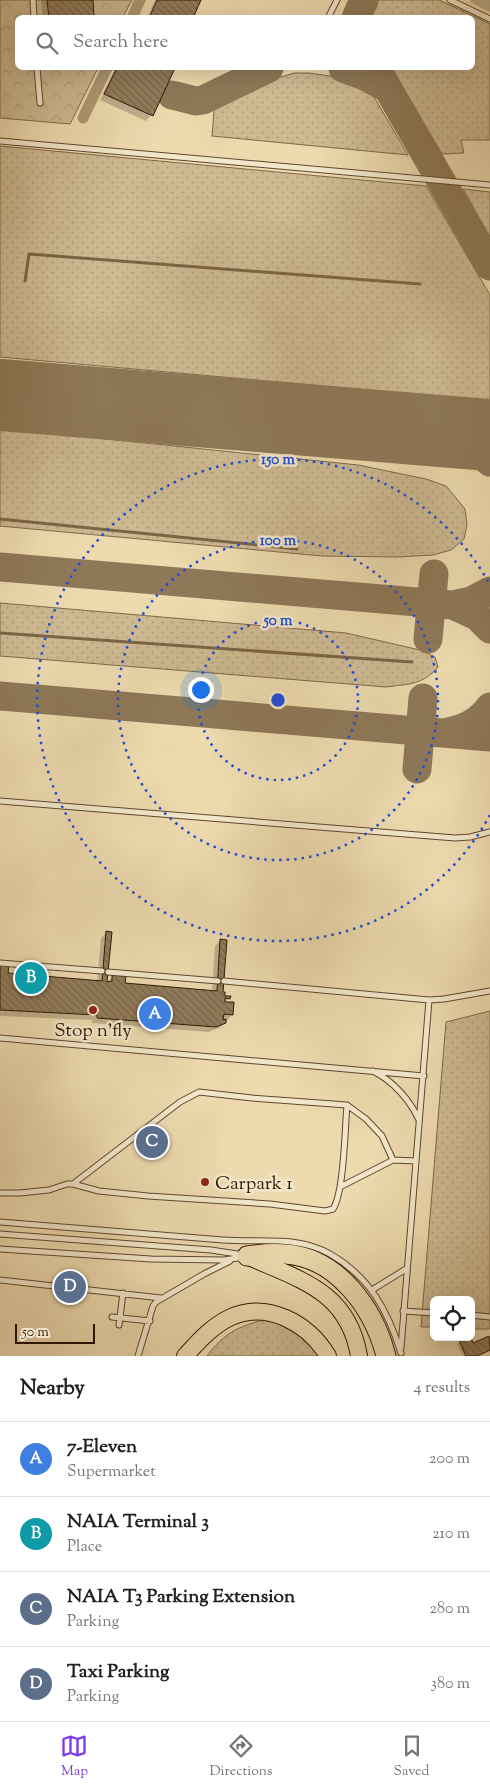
<!DOCTYPE html>
<style>
body{margin:0;font-family:"Sorts Mill Goudy",serif;background:#f6f6f6;color:#202124}
.controls{position:absolute;right:15px;bottom:15px;display:grid;overflow:hidden;border-radius:8px;box-shadow:0 5px 20px #0002}
.controls button{width:45px;height:45px;display:grid;place-items:center;padding:0;border:0;border-bottom:1px solid #e0e0e0;background:#fff;color:#202124;font:25px sans-serif}
.scale{position:absolute;left:15px;bottom:12px;width:80px;box-sizing:border-box;padding-left:5px;border:2px solid #301702;border-top:0;font-size:14px;line-height:18px;white-space:nowrap;color:#301702;-webkit-text-stroke:4px #f3e7cb;paint-order:stroke}
.you{position:absolute;left:200px;top:689px;width:18px;height:18px;margin:-12px;border:4px solid #fff;border-radius:50%;background:#1a73e8;box-shadow:0 0 0 8px #1a73e833}
.badge{display:grid;place-items:center;width:32px;height:32px;border-radius:50%;background:#7c3aed;color:#fff;font-size:16px;font-weight:700}
.pin{position:absolute;translate:-50% -50%;border:2px solid #fff;box-shadow:0 1px 5px #0006}
.list{margin:0;padding:0;list-style:none}
h2{display:flex;justify-content:space-between;align-items:center;height:65px;margin:0;padding:0 20px;font-size:21px}
h2 small{font-size:16px;font-weight:400;color:#757577}
.list li{display:grid;grid-template-columns:32px 1fr auto;gap:15px;align-items:center;box-sizing:border-box;height:75px;padding:0 20px;border-top:1px solid #e0e0e0}
.list b{display:block;font-size:19px;white-space:nowrap}
.list p{margin:0;font-size:16px;white-space:nowrap;color:#757577}
.list em{font-size:16px;font-style:normal;color:#757577}
.icon{flex:none;width:28px;height:28px;fill:none;stroke:currentColor;stroke-width:2;stroke-linecap:round;stroke-linejoin:round}
.map{position:relative;flex:none;width:490px;height:1356px;overflow:hidden}
.search{position:absolute;background:#fff;box-shadow:0 5px 20px #0002;left:15px;right:15px;top:15px;height:55px;display:flex;align-items:center;gap:12px;box-sizing:border-box;padding:0 18px;border-radius:8px;color:#757577;font-size:19px}
.sheet{height:365px;background:#fff}
nav{display:flex;justify-content:space-around;align-items:center;box-sizing:border-box;height:70px;border-top:1px solid #e0e0e0;background:#fff;font-size:14px;color:#757577}
nav a{display:grid;justify-items:center;gap:2px}
nav .on{color:#7c3aed}
.map>svg:first-child{display:block}
.grass{fill:url(#grass-dots);stroke:#7e684a}
.forest{fill:url(#forest-crowns);stroke:#7e684a}
.shadow{fill:#0003}
.lines{fill:none;stroke-linecap:round;stroke-linejoin:round}
.stream{stroke:#7b6446;stroke-width:3}
.canal{stroke:#ad9874;stroke-width:11}
.taxiway{stroke:#8e7858;stroke-width:29}
.runway{stroke:#8e7858;stroke-width:72}
.building{fill:url(#building-back-hatch);stroke:#301702}
.service-casing{stroke:#5f482d;stroke-width:7}
.primary-casing{stroke:#301702;stroke-width:18}
.motorway-casing{stroke:#301702;stroke-width:21}
.service{stroke:#f3e7cb;stroke-width:5}
.primary{stroke:#eddaaf;stroke-width:16}
.motorway{stroke:#eddaaf;stroke-width:19}
.ring{fill:none;stroke:#1d4ed8;stroke-width:2.5;stroke-dasharray:2.5 5}
.poi-dot{fill:#8f2418;stroke:#f3e7cb;stroke-width:2}
.labels{text-anchor:middle;stroke-width:5;stroke-linejoin:round;paint-order:stroke}
.poi-label{font-size:19px;fill:#301702;stroke:#f3e7cb}
.centre{fill:#1d4ed8;stroke:#f3e7cb;stroke-width:2.5}
.ring-label{font-size:15px;text-anchor:middle;font-weight:bold;fill:#1d4ed8;stroke:#f3e7cb;stroke-width:5;stroke-linejoin:round;paint-order:stroke}
</style>
<div class="map">
<svg width="490" height="1356" viewBox="0 0 490 1356">
<defs>
<pattern id="grass-dots" width="8" height="8" patternUnits="userSpaceOnUse" patternTransform="scale(1.25)"><rect width="8" height="8" fill="#cdb992"/><path d="M2 2h.1M6 6h.1" fill="none" stroke="#b09e7c" stroke-width="1.8" stroke-linecap="round"/></pattern>
<pattern id="forest-crowns" width="20" height="18" patternUnits="userSpaceOnUse" patternTransform="scale(1.25)"><rect width="20" height="18" fill="#cdb992"/><path d="M2 6a3 3 0 1 1 6 0M12 15a3 3 0 1 1 6 0" fill="none" stroke="#b09e7c"/></pattern>
<pattern id="building-back-hatch" width="6" height="6" patternUnits="userSpaceOnUse" patternTransform="scale(1.25)"><rect width="6" height="6" fill="#927c5c"/><path d="M-1 5l2 2M0 0l6 6M5-1l2 2" fill="none" stroke="#78654a"/></pattern>
</defs>
<rect width="100%" height="100%" fill="#eddaaf"/>
<filter id="stains"><feTurbulence type="fractalNoise" baseFrequency=".004" numOctaves="4"/><feColorMatrix values="0 0 0 0 .2 0 0 0 0 .09 0 0 0 0 .02 0 0 0 .5 -.17"/></filter>
<radialGradient id="worn" r=".72"><stop offset=".6" stop-color="#630" stop-opacity="0"/><stop offset="1" stop-color="#630" stop-opacity=".3"/></radialGradient>
<!-- grass -->
<path class="grass" d="M379,0h60l51,24v116h-29l3,13 -22,1 -51,-86h81v-50l-101,-1z
M294,73h15l21,3 17,6 27,15 34,58 -196,-19 3,-37 14,-2 23,-11z
M0,146l426,40 64,109v106l-490,-44z
M463,189l27,3v45z
M0,428l358,37 68,14 20,7 10,12 9,11 2,16 -3,14 -13,11 -18,5 -35,2 -76,-1 -322,-30z
M0,603l346,30 74,17 15,7 3,10c-15,18 -30,17 -52,20l-386,-31z
M490,1011v318h-19v-29h-37v27h-13l25,-305z
M263,1320c31,4 38,14 59,36h-115c17,-22 29,-29 56,-36z"/>
<!-- forest -->
<path class="forest" d="M0,0h132l-9,17 -105,1v50h80l-28,56 -70,-6z"/>
<!-- shadow -->
<path class="shadow" d="M41,0h50l2,18h-50z
M155,0h45l-9,18h-44z
M471,0h19v12l-20,-10z
M115,68h58l-22,47 -5,6 -46,-21z
M106,933v50l7,-7 11,8 88,8 3,-46 6,-6 1,53 1,4 6,1 -4,5 7,12 -13,13 -10,4 -117,-9v-3l-92,-4v-49l7,7 90,8 4,-44z
M489,1337l1,14 -12,5h-15l-6,-12 3,-3 13,3z"/>
<g class="lines">
<!-- stream -->
<path class="stream" d="M25,281l4,-27 391,30
M0,519l297,30
M0,633l412,29"/>
<!-- canal -->
<path class="canal" d="M132,18l8,-18
M83,118l24,-50"/>
<!-- taxiway -->
<path class="taxiway" d="M356,18l8,-18
M343,68l29,11 15,9
M376,68l114,198
M172,95l24,6 7,-1 66,-32
M445,432l21,10 24,20
M0,567l453,38 24,11 13,13
M453,605l18,-4 19,-10
M428,639l6,-65
M0,696l490,41
M448,732c17,-3 32,-11 42,-25
M417,769l6,-71"/>
<!-- runway -->
<path class="runway" d="M0,395l490,40"/>
</g>
<!-- building -->
<path class="building" d="M47,0h46l1,18h-45z
M157,0h44l-8,18h-44z
M117,68h58l-22,48 -49,-22z
M106,931l6,1 -5,50 5,-1v-6l14,1 -1,7 92,8 3,-52 7,1 -4,52h2v4h6l-1,3 -5,-1v4h9l-1,13 -9,-1 -1,6 3,-1v4l-10,4 -119,-9v-3l-97,-5v-45l9,1 -1,7 94,8z
M489,1336l1,14 -13,6h-11l-7,-16 6,-3h6l2,6z"/>
<g class="lines">
<!-- service casing -->
<g class="service-casing">
<path id="service" d="M33,0l1,18
M450,0l40,19
M328,18l9,-18
M37,68l3,35
M0,141l490,44
M0,801l455,37 15,-1 20,-5
M0,963l102,8
M108,972l110,9
M224,981l205,19 15,-1 46,-8
M0,1038l424,38
M373,1071c20,10 37,29 46,49
M73,1184l107,-82 19,-10 53,6 95,7 19,14 16,17 11,24
M340,1187l53,-27 23,1
M0,1193h20l29,-3 18,-6h6l26,7 49,5 122,8 55,7 8,-2c11,-16 12,-82 14,-104
M0,1222c74,6 148,12 223,18 37,3 73,-5 107,14 40,23 58,57 71,99
M0,1234l211,16 33,5
M0,1249l151,10 73,1 20,-3
M0,1280l161,18
M372,1290l34,-21
M403,1311l31,2
M471,1315l19,2
M112,1317l38,4
M119,1325l4,-32
M401,1348l28,-348
M138,1356l15,-50 3,-4 48,-28 26,-13"/>
</g>
<!-- primary casing -->
<g class="primary-casing">
<path id="primary" d="M247,1256c52,24 101,34 112,100
M185,1356c13,-14 26,-29 44,-38 38,-18 79,5 99,38"/>
</g>
<!-- motorway casing -->
<g class="motorway-casing">
<path id="motorway" d="M247,1256c13,-2 26,-3 39,-2 52,4 88,55 100,102"/>
</g>
<!-- service -->
<use href="#service" class="service"/>
<!-- primary -->
<use href="#primary" class="primary"/>
<!-- motorway -->
<use href="#motorway" class="motorway"/>
</g>
<!-- distance rings -->
<g class="ring">
<circle cx="278" cy="700" r="80"/>
<circle cx="278" cy="700" r="160"/>
<path d="M490 815A241 241 0 1 1 490 585"/>
</g>
<!-- markers -->
<g class="poi-dot">
<circle cx="93" cy="1010" r="5"/>
<circle cx="205" cy="1182" r="5"/>
</g>
<g class="labels">
<!-- poi labels -->
<g class="poi-label">
<text x="93" y="1036">Stop n'fly</text>
<text x="215" y="1189" text-anchor="start">Carpark 1</text>
</g>
</g>
<circle cx="278" cy="700" r="8" class="centre"/>
<g class="ring-label">
<text x="278" y="464">150 m</text>
<text x="278" y="545">100 m</text>
<text x="278" y="625">50 m</text>
</g>
<rect width="100%" height="100%" filter="url(#stains)"/>
<rect width="100%" height="100%" fill="url(#worn)"/>
</svg>
<div class="controls">
<button><svg class="icon" aria-label="locate" viewBox="0 0 24 24"><circle cx="12" cy="12" r="6"/><path d="M12 2v4M12 18v4M2 12h4M18 12h4"/></svg></button>
</div>
<div class="scale">50 m</div>
<div class="you"></div>
<div class="pin badge" style="left:155px;top:1014px;background:#3f7fe0">A</div>
<div class="pin badge" style="left:31px;top:978px;background:#0f9aa8">B</div>
<div class="pin badge" style="left:152px;top:1142px;background:#5c6f8a">C</div>
<div class="pin badge" style="left:70px;top:1287px;background:#5c6f8a">D</div>
<div class="search"><svg class="icon" aria-label="search" viewBox="0 0 24 24"><circle cx="10" cy="10" r="6"/><path d="M15 15l6 6"/></svg>Search here</div>
</div>
<section class="sheet">
<h2>Nearby<small>4 results</small></h2>
<ul class="list">
<li><span class="badge" style="background:#3f7fe0">A</span><div><b>7-Eleven</b><p>Supermarket</p></div><em>200 m</em></li>
<li><span class="badge" style="background:#0f9aa8">B</span><div><b>NAIA Terminal 3</b><p>Place</p></div><em>210 m</em></li>
<li><span class="badge" style="background:#5c6f8a">C</span><div><b>NAIA T3 Parking Extension</b><p>Parking</p></div><em>280 m</em></li>
<li><span class="badge" style="background:#5c6f8a">D</span><div><b>Taxi Parking</b><p>Parking</p></div><em>380 m</em></li>
</ul>
</section>
<nav>
<a class="on"><svg class="icon" aria-label="map" viewBox="0 0 24 24"><path d="M3 6l6-2 6 2 6-2v14l-6 2-6-2-6 2zM9 4v14M15 6v14"/></svg>Map</a>
<a><svg class="icon" aria-label="directions" viewBox="0 0 24 24"><path d="M12 3l9 9-9 9-9-9zM9 14v-3h6M13 9l2 2-2 2"/></svg>Directions</a>
<a><svg class="icon" aria-label="saved" viewBox="0 0 24 24"><path d="M7 4h10v16l-5-4-5 4z"/></svg>Saved</a>
</nav>
